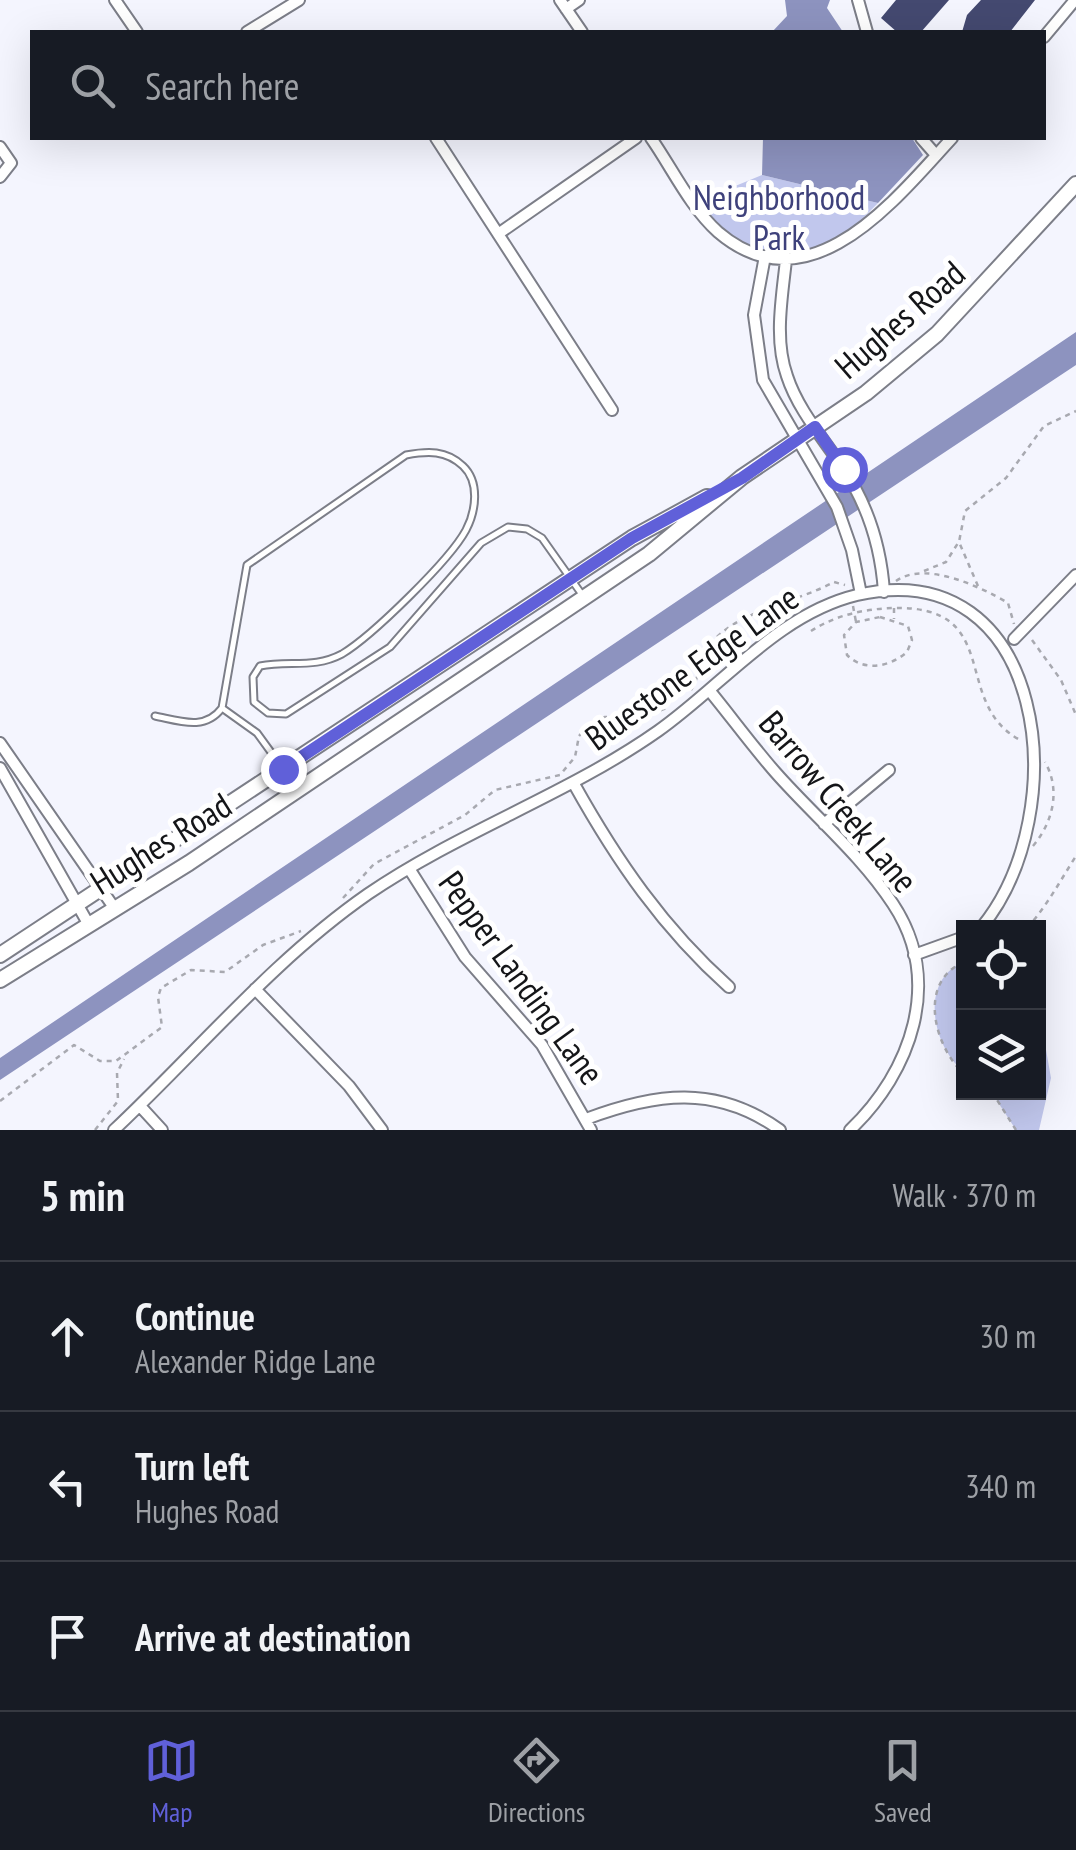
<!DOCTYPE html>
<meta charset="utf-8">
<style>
body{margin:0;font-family:"PT Sans Narrow",sans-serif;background:#242831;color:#f1f3f6}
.controls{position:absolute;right:30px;bottom:30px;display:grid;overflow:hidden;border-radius:0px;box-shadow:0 10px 40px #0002}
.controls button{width:90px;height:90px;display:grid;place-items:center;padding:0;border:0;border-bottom:2px solid #363941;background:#171b24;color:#f1f3f6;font:50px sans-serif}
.stop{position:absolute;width:30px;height:30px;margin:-22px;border:8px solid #6060d9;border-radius:50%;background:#fff}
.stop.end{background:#6060d9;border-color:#fff;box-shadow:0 2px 10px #0008}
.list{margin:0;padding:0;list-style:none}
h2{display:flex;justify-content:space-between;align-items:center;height:130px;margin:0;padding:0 40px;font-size:42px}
h2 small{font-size:32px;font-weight:400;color:#9ea1a6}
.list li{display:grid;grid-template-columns:65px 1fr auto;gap:30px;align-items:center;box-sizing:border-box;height:150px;padding:0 40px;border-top:2px solid #363941}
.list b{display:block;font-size:38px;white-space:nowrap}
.list p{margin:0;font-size:32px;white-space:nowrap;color:#9ea1a6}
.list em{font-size:32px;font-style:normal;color:#9ea1a6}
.icon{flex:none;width:55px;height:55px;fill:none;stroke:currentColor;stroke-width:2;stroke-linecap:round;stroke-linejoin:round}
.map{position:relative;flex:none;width:1076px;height:1130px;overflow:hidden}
.search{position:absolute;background:#171b24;box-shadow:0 10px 40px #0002;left:30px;right:30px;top:30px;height:110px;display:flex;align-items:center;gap:25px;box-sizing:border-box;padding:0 35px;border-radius:0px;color:#9ea1a6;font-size:38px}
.sheet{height:580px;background:#171b24}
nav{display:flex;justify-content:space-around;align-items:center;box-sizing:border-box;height:140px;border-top:2px solid #363941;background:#171b24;font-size:28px;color:#9ea1a6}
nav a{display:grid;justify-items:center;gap:5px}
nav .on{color:#6060d9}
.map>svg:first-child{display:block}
.green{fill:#c1c7ed}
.water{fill:#8d93bf}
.building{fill:#444970}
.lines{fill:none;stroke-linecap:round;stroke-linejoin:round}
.service-casing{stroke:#7c7e88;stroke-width:9}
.minor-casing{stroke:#7c7e88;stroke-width:14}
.secondary-casing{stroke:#7c7e88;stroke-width:18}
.path{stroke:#a8a9b0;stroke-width:2.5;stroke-dasharray:5 5;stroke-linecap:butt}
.service{stroke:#fff;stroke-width:5}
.minor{stroke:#fff;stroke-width:10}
.secondary{stroke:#fff;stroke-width:14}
.route{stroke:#6060d9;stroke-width:12}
.labels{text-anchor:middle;stroke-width:10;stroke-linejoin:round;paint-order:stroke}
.park-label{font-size:35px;fill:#3e417b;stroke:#fff}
.street-label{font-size:35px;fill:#141518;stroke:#fff}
</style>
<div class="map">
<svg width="1076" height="1130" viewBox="0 0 1076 1130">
<rect width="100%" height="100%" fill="#f4f5fe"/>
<!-- green -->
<path class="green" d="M762,175l116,28 -45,46 -58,9 -47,-19 -34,-36z
M963,962v109c-31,-26 -44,-90 0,-109z
M1039,1010l12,68 -12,52h-23l-24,-37 46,-1z"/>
<!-- water -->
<path class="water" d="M785,0h45l-3,8 16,24h-71l15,-16z
M763,138h149l11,17 -45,48 -116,-28z
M1076,332v33l-1076,715v-22z"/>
<!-- building -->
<path class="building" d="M896,0h53l-28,32h-24l-16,-14z
M981,0h54l-25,32h-48l5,-17z"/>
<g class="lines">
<!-- service casing -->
<g class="service-casing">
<path id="service" d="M155,716c25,5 50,15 67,-8
M281,766l-24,-33 -35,-25 25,-143 159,-110c22,-4 40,-5 57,11 17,16 13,45 3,64 -16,30 -94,106 -124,124 -28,15 -53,6 -82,12l-7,11 1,25 14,11 18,1 104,-67 91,-104 27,-16 19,2 15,9 41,58"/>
</g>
<!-- minor casing -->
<g class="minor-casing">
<path id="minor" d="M115,0l22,32
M560,0l22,32
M858,0l9,32
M566,9l13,-9
M247,32l52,-32
M1044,37l31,-37
M436,138l176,272
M651,138c21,30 39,69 67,94 91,78 177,-32 234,-94
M921,138l15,17
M0,147l11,16 -11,14
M498,234l138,-96
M765,256l-11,59 9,65 74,127 15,43 9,44
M786,260c-4,37 -12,80 1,116 11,34 36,62 56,92 26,39 38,79 41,124
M1014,639l62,-64
M709,690c23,28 44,57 67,83 39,44 85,82 117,131 51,77 18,168 -43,226
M0,743l115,166
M0,768l89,157
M574,784c43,77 89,144 155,203
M824,824l65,-54
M410,870l55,87 77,88 49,85
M914,955l50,-18
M255,989l94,97 33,44
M140,1106l22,24
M586,1119c69,-26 130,-35 194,11
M114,1130c84,-79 159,-170 254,-236 92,-63 199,-99 290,-163 64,-45 120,-117 199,-136 191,-44 219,218 124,333"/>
</g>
<!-- secondary casing -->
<g class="secondary-casing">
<path id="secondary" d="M0,955l632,-417 75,-41
M0,980l189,-117 460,-309 93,-77 124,-84 71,-59 139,-150"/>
</g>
<!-- path -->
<path class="path" d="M924,571l22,-9 12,-19
M896,581c29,-21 85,6 112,22l6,21
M978,586l-19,-44 6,-31 41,-33 38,-52 32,-15
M853,606l3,16
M894,608v11
M880,617l28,9 4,14 -5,12c-17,15 -43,20 -60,3l-3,-20 12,-13z
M811,631c25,-16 53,-22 82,-23 112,-3 57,94 127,132
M1032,640l29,40 15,35
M691,690c9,-13 8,-31 18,-44 25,-35 87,-43 125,-64l11,3
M1033,846c20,-24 28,-56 12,-84
M343,898l31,-34 91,-49 30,-25 65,-15 15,-18 4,-21 10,-12 16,-7 36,1 28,-11
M1027,928c20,-22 33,-47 49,-72
M964,962c-47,20 -30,84 0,112
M992,1092l24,38
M0,1101l74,-56 26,16h16l46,-34 -4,-30 3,-9 30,-18 34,2 38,-27 38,-14
M95,1130l23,-29 -1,-28 7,-14"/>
<!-- service -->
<use href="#service" class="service"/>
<!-- minor -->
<use href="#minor" class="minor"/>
<!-- secondary -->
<use href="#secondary" class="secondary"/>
</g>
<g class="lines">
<!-- route -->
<path class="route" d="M283,769l349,-231 110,-60 73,-51 29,42"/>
</g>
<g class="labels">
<!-- park labels -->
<g class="park-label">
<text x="779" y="210">Neighborhood<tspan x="779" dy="40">Park</tspan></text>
</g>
<!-- street labels -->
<g class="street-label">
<text transform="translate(900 320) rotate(-41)" y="12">Hughes Road</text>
<text transform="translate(692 668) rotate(-36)" y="12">Bluestone Edge Lane</text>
<text transform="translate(838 802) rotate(50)" y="12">Barrow Creek Lane</text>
<text transform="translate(161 844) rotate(-32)" y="12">Hughes Road</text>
<text transform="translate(521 978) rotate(54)" y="12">Pepper Landing Lane</text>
</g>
</g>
</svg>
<div class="controls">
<button><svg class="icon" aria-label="locate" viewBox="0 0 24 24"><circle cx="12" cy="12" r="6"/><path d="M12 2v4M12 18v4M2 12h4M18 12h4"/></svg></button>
<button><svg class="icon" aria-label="layers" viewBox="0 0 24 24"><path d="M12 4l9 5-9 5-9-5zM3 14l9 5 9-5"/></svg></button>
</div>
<div class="stop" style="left:844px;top:469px"></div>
<div class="stop end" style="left:283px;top:769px"></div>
<div class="search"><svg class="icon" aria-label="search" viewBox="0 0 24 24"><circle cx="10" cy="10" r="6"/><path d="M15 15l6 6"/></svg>Search here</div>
</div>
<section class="sheet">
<h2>5 min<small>Walk · 370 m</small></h2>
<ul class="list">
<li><svg class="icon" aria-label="ahead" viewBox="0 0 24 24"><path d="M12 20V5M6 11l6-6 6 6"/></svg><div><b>Continue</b><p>Alexander Ridge Lane</p></div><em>30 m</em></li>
<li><svg class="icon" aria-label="left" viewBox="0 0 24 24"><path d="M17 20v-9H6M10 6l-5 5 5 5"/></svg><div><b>Turn left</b><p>Hughes Road</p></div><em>340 m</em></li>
<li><svg class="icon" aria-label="arrive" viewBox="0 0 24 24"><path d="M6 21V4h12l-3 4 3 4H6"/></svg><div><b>Arrive at destination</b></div></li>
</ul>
</section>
<nav>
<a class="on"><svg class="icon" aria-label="map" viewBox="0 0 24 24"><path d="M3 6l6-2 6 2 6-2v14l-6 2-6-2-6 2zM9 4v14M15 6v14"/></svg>Map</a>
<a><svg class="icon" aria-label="directions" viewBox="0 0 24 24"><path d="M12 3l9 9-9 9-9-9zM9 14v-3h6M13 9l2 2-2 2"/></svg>Directions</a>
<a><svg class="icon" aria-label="saved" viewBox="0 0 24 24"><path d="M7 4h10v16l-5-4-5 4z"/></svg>Saved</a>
</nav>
